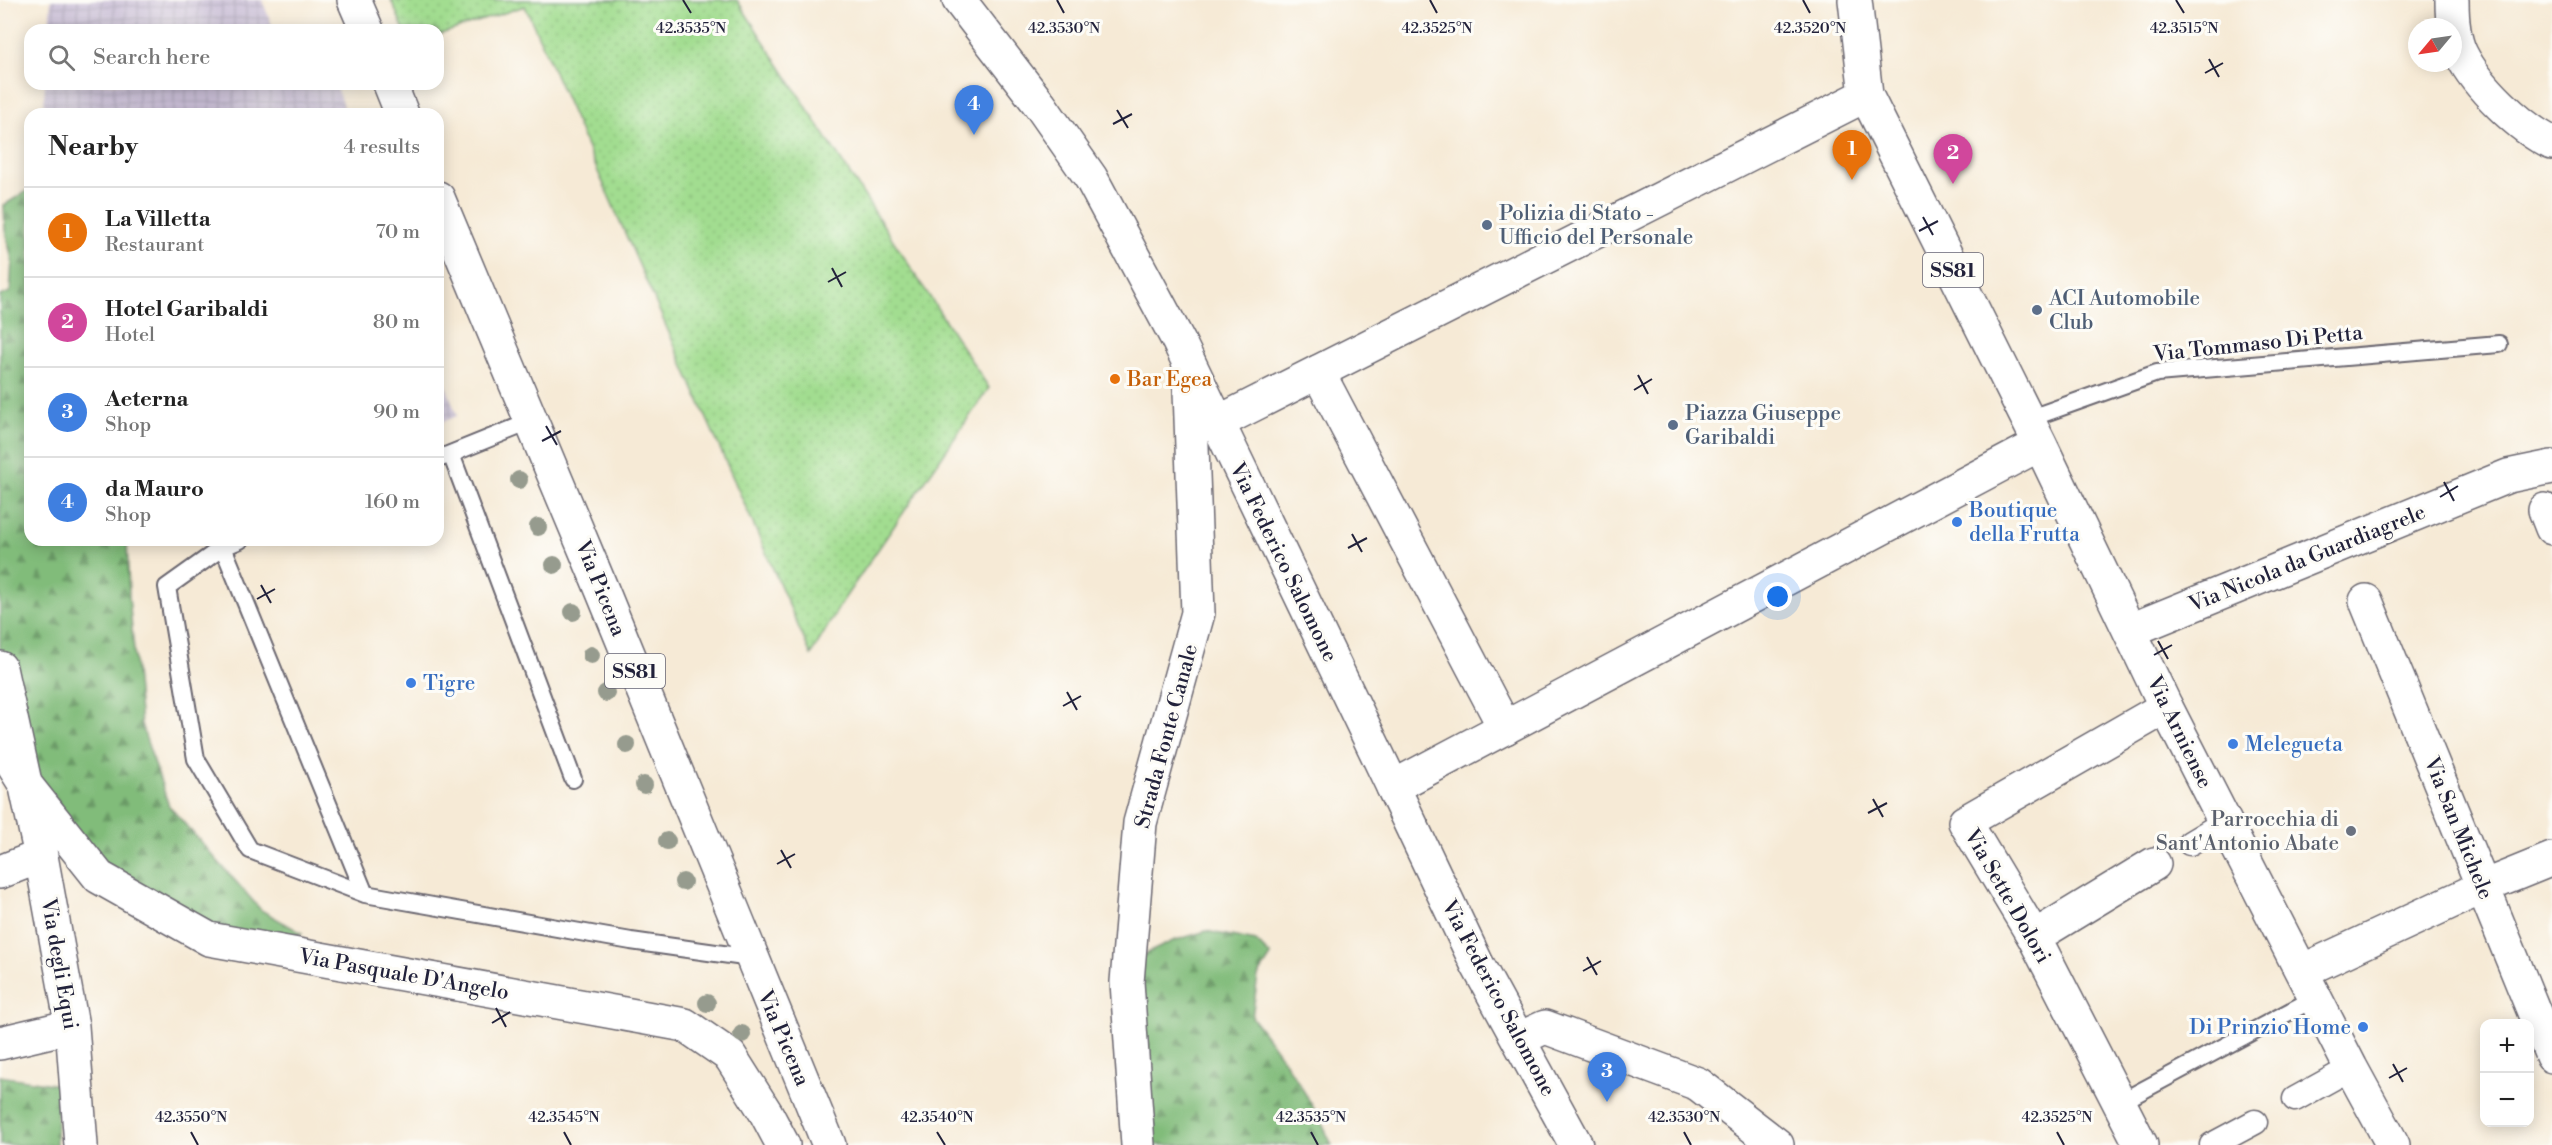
<!DOCTYPE html>
<meta charset="utf-8">
<style>
body{margin:0;font-family:"Libre Bodoni",serif;background:#f2f2f2;color:#222}
.controls{position:absolute;right:18px;bottom:18px;display:grid;overflow:hidden;border-radius:12px;box-shadow:0 3px 15px #0003}
.controls button{width:54px;height:54px;display:grid;place-items:center;padding:0;border:0;border-bottom:2px solid #e0e0e0;background:#fff;color:#222;font:30px sans-serif}
.compass{position:absolute;left:2408px;top:18px;width:54px;height:54px;border-radius:50%;background:#fff;box-shadow:0 3px 15px #0003;rotate:241deg}
.you{position:absolute;left:1778px;top:597px;width:21px;height:21px;margin:-15px;border:4px solid #fff;border-radius:50%;background:#1a73e8;box-shadow:0 0 0 9px #1a73e833}
.badge{display:grid;place-items:center;width:39px;height:39px;border-radius:50%;background:#2563eb;color:#fff;font-size:20px;font-weight:700}
.pin{position:absolute;translate:-50% -50px;filter:drop-shadow(0 2px 3px #0008)}
.pin::after{content:'';position:absolute;top:32px;width:21px;height:18px;background:inherit;clip-path:polygon(0 0,100% 0,50% 100%)}
.list{margin:0;padding:0;list-style:none}
h2{display:flex;justify-content:space-between;align-items:center;height:78px;margin:0;padding:0 24px;font-size:26px}
h2 small{font-size:20px;font-weight:400;color:#767676}
.list li{display:grid;grid-template-columns:39px 1fr auto;gap:18px;align-items:center;box-sizing:border-box;height:90px;padding:0 24px;border-top:2px solid #e0e0e0}
.list b{display:block;font-size:22px;white-space:nowrap}
.list p{margin:0;font-size:20px;white-space:nowrap;color:#767676}
.list em{font-size:20px;font-style:normal;color:#767676}
.icon{flex:none;width:33px;height:33px;fill:none;stroke:currentColor;stroke-width:2;stroke-linecap:round;stroke-linejoin:round}
.map{position:relative;flex:none;width:2552px;height:1145px;overflow:hidden}
.search{position:absolute;background:#fff;box-shadow:0 3px 15px #0003;left:24px;top:24px;width:420px;height:66px;display:flex;align-items:center;gap:15px;box-sizing:border-box;padding:0 21px;border-radius:18px;color:#767676;font-size:22px}
.panel{position:absolute;background:#fff;box-shadow:0 3px 15px #0003;left:24px;top:108px;width:420px;height:438px;border-radius:18px}
.map>svg:first-child{display:block}
.industrial{fill:url(#industrial-grid)}
.grass{fill:url(#grass-dots);stroke:#628066;stroke-width:1.5}
.forest{fill:url(#forest-firs);stroke:#526f5a;stroke-width:1.5}
.lines{fill:none;stroke-linecap:round;stroke-linejoin:round}
.service-casing{stroke:#6c6871;stroke-width:20}
.pedestrian-casing{stroke:#6c6871;stroke-width:27}
.minor-casing{stroke:#6c6871;stroke-width:36}
.tertiary-casing{stroke:#6c6871;stroke-width:36}
.primary-casing{stroke:#6c6871;stroke-width:36}
.service{stroke:#fff;stroke-width:16}
.pedestrian{stroke:#fff;stroke-width:24}
.minor{stroke:#fff;stroke-width:33}
.tertiary{stroke:#fff;stroke-width:33}
.primary{stroke:#fff;stroke-width:33}
.tree{fill:#969b8e}
.ticks{fill:none;stroke:#22223b;stroke-width:2}
.service-dot{fill:#5c6f8a;stroke:#fdfcf7;stroke-width:2}
.food-dot{fill:#e8710a;stroke:#fdfcf7;stroke-width:2}
.shop-dot{fill:#3f7fe0;stroke:#fdfcf7;stroke-width:2}
.worship-dot{fill:#6b7280;stroke:#fdfcf7;stroke-width:2}
.labels{text-anchor:middle;stroke-width:6;stroke-linejoin:round;paint-order:stroke}
.shield{fill:#fdfcf7;stroke:#646373;stroke-width:1.5}
.shield-label{font-size:20px;font-weight:bold;fill:#22223b}
.service-label{font-size:21px;fill:#4e5e75;stroke:#fdfcf7;text-anchor:start}
.street-label{font-size:21px;fill:#22223b;stroke:#fdfcf7}
.food-label{font-size:21px;fill:#c56008;stroke:#fdfcf7;text-anchor:start}
.shop-label{font-size:21px;fill:#366cbe;stroke:#fdfcf7;text-anchor:start}
.worship-label{font-size:21px;fill:#5b616d;stroke:#fdfcf7;text-anchor:end}
.ticks-label{font-size:15px;text-anchor:middle;fill:#22223b;stroke:#fdfcf7;stroke-width:6;stroke-linejoin:round;paint-order:stroke}
</style>
<div class="map">
<svg width="2552" height="1145" viewBox="0 0 2552 1145">
<defs>
<pattern id="industrial-grid" width="8" height="8" patternUnits="userSpaceOnUse" patternTransform="scale(1.5)"><rect width="8" height="8" fill="#cabfd7"/><path d="M0 4h8M4 0v8" fill="none" stroke="#ada4b9"/></pattern>
<pattern id="grass-dots" width="8" height="8" patternUnits="userSpaceOnUse" patternTransform="scale(1.5)"><rect width="8" height="8" fill="#a2dd90"/><path d="M2 2h.1M6 6h.1" fill="none" stroke="#8bbd7d" stroke-width="1.8" stroke-linecap="round"/></pattern>
<pattern id="forest-firs" width="22" height="20" patternUnits="userSpaceOnUse" patternTransform="scale(1.5)"><rect width="22" height="20" fill="#81bc7a"/><path d="M5 1l3.5 6h-7zM16 11l3.5 6h-7z" fill="#699865"/></pattern>
</defs>
<rect width="100%" height="100%" fill="#fdfcf7"/>
<filter id="ink" filterUnits="userSpaceOnUse"><feTurbulence type="fractalNoise" baseFrequency=".0167" numOctaves="2"/><feDisplacementMap in="SourceGraphic" scale="12" xChannelSelector="R" yChannelSelector="G"/><feConvolveMatrix kernelMatrix="1 2 1 2 8 2 1 2 1" color-interpolation-filters="sRGB"/></filter>
<filter id="wash" filterUnits="userSpaceOnUse"><feTurbulence type="fractalNoise" baseFrequency=".008" numOctaves="4" result="noise"/><feDisplacementMap in="SourceGraphic" scale="24" xChannelSelector="R" yChannelSelector="G"/><feGaussianBlur stdDeviation="1.35" result="paint"/><feColorMatrix in="noise" values="0 0 0 0 0 0 0 0 0 0 0 0 0 0 0 0 0 1.4 0 .05"/><feComposite in="paint" operator="in"/></filter>
<g filter="url(#wash)">
<rect width="100%" height="100%" fill="#f6ead6"/>
<!-- industrial -->
<path class="industrial" d="M51,0h211l12,30h-225z
M45,84h290l11,30h-303z
M438,364l19,52 -19,8z"/>
<!-- grass -->
<path class="grass" d="M391,0h346l252,388 -147,214 -31,53 -286,-649 -87,29v-5h-34z"/>
<!-- forest -->
<path class="forest" d="M30,189v351h97l2,57 12,127 28,82 92,104 41,23 -29,10 -67,-10 -103,-63 -103,-133v-441l10,-4 2,-32 -7,-30 -1,-25z
M1206,931l50,10 15,15 -13,20 -6,41c31,41 59,80 80,128h-189l-4,-188 34,-16z
M0,1076l58,9 -2,60h-56z"/>
</g>
<g filter="url(#ink)">
<g class="lines">
<!-- service casing -->
<g class="service-casing">
<path id="service" d="M2028,419l129,-46 342,-29
M451,454l122,325
M438,459l94,-38
M240,540l-17,7 -56,40 29,172 54,91 115,44 266,47 120,17
M223,547l142,347
M2119,1103l196,-105"/>
</g>
<!-- pedestrian casing -->
<g class="pedestrian-casing">
<path id="pedestrian" d="M2190,843l35,-21
M2295,1099l56,-31
M2212,1145l43,-23"/>
</g>
<!-- minor casing -->
<g class="minor-casing">
<path id="minor" d="M2452,0c0,18 1,38 9,54 16,32 59,74 91,89
M1318,372l187,356
M2545,510l7,18
M2366,601l186,455
M0,668l41,188 31,170 9,119
M0,744l25,40 74,93 110,62 476,86 45,31 36,57 17,32
M0,872l41,-16
M2034,937l120,-73
M2302,971l181,-84 69,-28
M1519,1039l26,-12 153,57 79,61
M0,1043l72,-17
M1138,1145l-11,-163 13,-159 58,-210 -9,-250
M2141,1145l-107,-208 -69,-115 201,-115"/>
</g>
<!-- tertiary casing -->
<g class="tertiary-casing">
<path id="tertiary" d="M1393,787l84,177 99,181"/>
</g>
<!-- primary casing -->
<g class="primary-casing">
<path id="primary" d="M354,0l13,30
M959,0l81,105 51,73 88,164 214,445 647,-343
M1855,0l11,95 174,349 126,263 185,361 42,77
M390,84l12,30
M438,198l164,392 227,555
M1217,423l649,-328
M2131,630l377,-154 44,-9"/>
</g>
<!-- service -->
<use href="#service" class="service"/>
<!-- pedestrian -->
<use href="#pedestrian" class="pedestrian"/>
<!-- minor -->
<use href="#minor" class="minor"/>
<!-- tertiary -->
<use href="#tertiary" class="tertiary"/>
<!-- primary -->
<use href="#primary" class="primary"/>
</g>
<!-- trees -->
<g class="tree">
<circle cx="519" cy="480" r="9"/>
<circle cx="538" cy="527" r="9"/>
<circle cx="554" cy="565" r="9"/>
<circle cx="573" cy="612" r="9"/>
<circle cx="591" cy="655" r="9"/>
<circle cx="606" cy="693" r="9"/>
<circle cx="627" cy="745" r="9"/>
<circle cx="644" cy="785" r="9"/>
<circle cx="667" cy="841" r="9"/>
<circle cx="683" cy="882" r="9"/>
<circle cx="707" cy="1003" r="9"/>
<circle cx="742" cy="1034" r="9"/>
</g>
</g>
<!-- ticks -->
<path class="ticks" d="M683,0l8,13M1057,0l7,13M1430,0l7,13M1803,0l7,13M2176,0l8,13M2209,59l10,18M2205,73l18,-10M1117,110l11,18M1113,124l19,-10M1923,217l10,18M1919,231l19,-10M832,268l10,19M828,282l18,-10M1638,375l10,19M1634,390l18,-11M546,426l11,19M542,441l19,-10M2444,482l10,19M2440,497l18,-11M1352,534l10,18M1348,548l19,-10M261,585l10,18M257,599l18,-10M2158,641l10,18M2154,655l18,-10M1067,692l10,18M1063,706l18,-10M1873,799l10,18M1868,813l19,-10M781,850l10,18M777,864l18,-10M1587,957l10,18M1583,971l18,-10M496,1008l10,19M492,1023l18,-11M2393,1064l10,18M2389,1078l18,-10M191,1132l7,13M564,1132l7,13M937,1132l8,13M1311,1132l7,13M1684,1132l7,13M2057,1132l7,13"/>
<!-- markers -->
<g class="service-dot">
<circle cx="1487" cy="225" r="6"/>
<circle cx="2037" cy="310" r="6"/>
<circle cx="1673" cy="425" r="6"/>
</g>
<circle class="food-dot" cx="1115" cy="379" r="6"/>
<g class="shop-dot">
<circle cx="1957" cy="522" r="6"/>
<circle cx="411" cy="683" r="6"/>
<circle cx="2233" cy="744" r="6"/>
<circle cx="2363" cy="1027" r="6"/>
</g>
<circle class="worship-dot" cx="2351" cy="831" r="6"/>
<g class="labels">
<!-- shield labels -->
<g class="shield">
<rect x="1923" y="253" width="60" height="34" rx="4.5"/>
<rect x="605" y="654" width="60" height="34" rx="4.5"/>
</g>
<g class="shield-label">
<text x="1953" y="277">SS81</text>
<text x="635" y="678">SS81</text>
</g>
<!-- service labels -->
<g class="service-label">
<text x="1499" y="220">Polizia di Stato -<tspan x="1499" dy="24">Ufficio del Personale</tspan></text>
<text x="2049" y="305">ACI Automobile<tspan x="2049" dy="24">Club</tspan></text>
<text x="1685" y="420">Piazza Giuseppe<tspan x="1685" dy="24">Garibaldi</tspan></text>
</g>
<!-- street labels -->
<g class="street-label">
<text transform="translate(2258 343) rotate(-6)" y="7">Via Tommaso Di Petta</text>
<text transform="translate(2307 558) rotate(-22)" y="7">Via Nicola da Guardiagrele</text>
<text transform="translate(1284 562) rotate(64)" y="7">Via Federico Salomone</text>
<text transform="translate(601 588) rotate(68)" y="7">Via Picena</text>
<text transform="translate(2180 732) rotate(64)" y="7">Via Arniense</text>
<text transform="translate(1166 736) rotate(-75)" y="7">Strada Fonte Canale</text>
<text transform="translate(2459 828) rotate(68)" y="7">Via San Michele</text>
<text transform="translate(2008 896) rotate(60)" y="7">Via Sette Dolori</text>
<text transform="translate(60 964) rotate(80)" y="7">Via degli Equi</text>
<text transform="translate(404 974) rotate(10)" y="7">Via Pasquale D'Angelo</text>
<text transform="translate(1499 998) rotate(62)" y="7">Via Federico Salomone</text>
<text transform="translate(784 1038) rotate(67)" y="7">Via Picena</text>
</g>
<!-- food labels -->
<g class="food-label">
<text x="1127" y="386">Bar Egea</text>
</g>
<!-- shop labels -->
<g class="shop-label">
<text x="1969" y="517">Boutique<tspan x="1969" dy="24">della Frutta</tspan></text>
<text x="423" y="690">Tigre</text>
<text x="2245" y="751">Melegueta</text>
<text x="2351" y="1034" text-anchor="end">Di Prinzio Home</text>
</g>
<!-- worship labels -->
<g class="worship-label">
<text x="2339" y="826">Parrocchia di<tspan x="2339" dy="24">Sant'Antonio Abate</tspan></text>
</g>
</g>
<g class="ticks-label">
<text x="691" y="33">42.3535°N</text>
<text x="1064" y="33">42.3530°N</text>
<text x="1437" y="33">42.3525°N</text>
<text x="1810" y="33">42.3520°N</text>
<text x="2184" y="33">42.3515°N</text>
<text x="191" y="1122">42.3550°N</text>
<text x="564" y="1122">42.3545°N</text>
<text x="937" y="1122">42.3540°N</text>
<text x="1311" y="1122">42.3535°N</text>
<text x="1684" y="1122">42.3530°N</text>
<text x="2057" y="1122">42.3525°N</text>
</g>
</svg>
<div class="controls">
<button>+</button>
<button>−</button>
</div>
<svg class="compass" viewBox="-18 -18 36 36"><path d="M0-13l5 13h-10z" fill="#e53935"/><path d="M0 13l5-13h-10z" fill="#767676"/></svg>
<div class="you"></div>
<div class="pin badge" style="left:1852px;top:180px;background:#e8710a">1</div>
<div class="pin badge" style="left:1953px;top:184px;background:#d1479c">2</div>
<div class="pin badge" style="left:1607px;top:1102px;background:#3f7fe0">3</div>
<div class="pin badge" style="left:974px;top:135px;background:#3f7fe0">4</div>
<div class="search"><svg class="icon" aria-label="search" viewBox="0 0 24 24"><circle cx="10" cy="10" r="6"/><path d="M15 15l6 6"/></svg>Search here</div>
<section class="panel">
<h2>Nearby<small>4 results</small></h2>
<ul class="list">
<li><span class="badge" style="background:#e8710a">1</span><div><b>La Villetta</b><p>Restaurant</p></div><em>70 m</em></li>
<li><span class="badge" style="background:#d1479c">2</span><div><b>Hotel Garibaldi</b><p>Hotel</p></div><em>80 m</em></li>
<li><span class="badge" style="background:#3f7fe0">3</span><div><b>Aeterna</b><p>Shop</p></div><em>90 m</em></li>
<li><span class="badge" style="background:#3f7fe0">4</span><div><b>da Mauro</b><p>Shop</p></div><em>160 m</em></li>
</ul>
</section>
</div>
